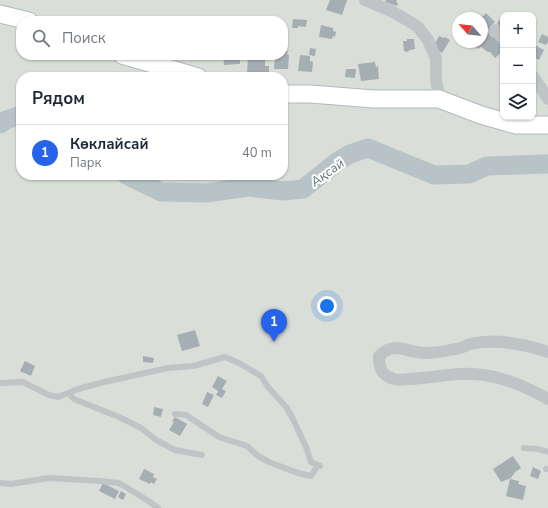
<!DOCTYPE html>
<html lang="ru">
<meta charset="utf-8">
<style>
body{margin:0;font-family:"Nunito Sans",sans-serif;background:#f6f6f7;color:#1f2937}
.controls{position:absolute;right:12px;top:12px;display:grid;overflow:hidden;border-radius:8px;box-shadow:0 1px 3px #0004}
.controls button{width:36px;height:36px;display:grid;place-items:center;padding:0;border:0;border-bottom:1px solid #e0e1e3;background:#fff;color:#1f2937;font:20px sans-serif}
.compass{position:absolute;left:452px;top:12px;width:36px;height:36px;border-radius:50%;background:#fff;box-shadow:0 1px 3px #0004;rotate:297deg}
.you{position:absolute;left:327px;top:306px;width:14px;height:14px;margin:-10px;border:3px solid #fff;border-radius:50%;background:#1a73e8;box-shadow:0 0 0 6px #1a73e833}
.badge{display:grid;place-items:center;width:26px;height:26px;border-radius:50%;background:#2563eb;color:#fff;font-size:13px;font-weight:700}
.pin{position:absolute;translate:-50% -33px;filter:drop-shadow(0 1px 2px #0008)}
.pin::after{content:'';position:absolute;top:21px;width:14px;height:12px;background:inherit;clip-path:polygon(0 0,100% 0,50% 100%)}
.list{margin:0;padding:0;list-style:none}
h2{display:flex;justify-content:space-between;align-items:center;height:52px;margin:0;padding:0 16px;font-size:17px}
h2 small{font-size:13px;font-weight:400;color:#747a83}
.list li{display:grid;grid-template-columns:26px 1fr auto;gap:12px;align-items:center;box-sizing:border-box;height:56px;padding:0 16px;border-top:1px solid #e0e1e3}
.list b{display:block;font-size:15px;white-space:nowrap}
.list p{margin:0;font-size:13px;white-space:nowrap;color:#747a83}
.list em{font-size:13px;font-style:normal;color:#747a83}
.icon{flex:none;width:22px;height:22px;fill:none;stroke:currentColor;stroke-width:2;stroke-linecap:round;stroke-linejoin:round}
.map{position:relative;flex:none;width:548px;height:508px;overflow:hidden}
.search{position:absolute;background:#fff;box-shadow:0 1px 3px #0004;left:16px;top:16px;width:272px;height:44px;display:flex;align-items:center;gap:10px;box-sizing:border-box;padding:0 14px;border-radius:16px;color:#747a83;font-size:15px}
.panel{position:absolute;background:#fff;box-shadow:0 1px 3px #0004;left:16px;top:72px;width:272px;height:108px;border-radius:16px}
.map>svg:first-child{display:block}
.green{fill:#daded8;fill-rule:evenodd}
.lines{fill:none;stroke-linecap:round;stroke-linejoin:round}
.river{stroke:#b7c3c6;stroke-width:19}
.building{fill:#a5aeb2}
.secondary-casing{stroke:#b2b9bc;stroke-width:19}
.lane{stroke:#bfc4c7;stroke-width:6}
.street{stroke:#bfc4c7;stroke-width:12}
.secondary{stroke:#fff;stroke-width:17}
.labels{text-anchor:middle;stroke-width:4;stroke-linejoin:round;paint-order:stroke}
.water-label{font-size:13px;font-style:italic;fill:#62767a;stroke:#fff}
</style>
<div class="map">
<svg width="548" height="508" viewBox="0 0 548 508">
<rect width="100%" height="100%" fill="#fafaf8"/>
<!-- green -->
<path class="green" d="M0,0h548v508h-548zM503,15h30v102h-30zM458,18h24v24h-24zM21,21h262v34h-262zM21,77h262v98h-262z"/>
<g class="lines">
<!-- river -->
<path class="river" d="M0,124l6,-4 15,-5
M126,175l35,17 45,1 42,-6 35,4 20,-2 35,-28 12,-7 18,-6 66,27 35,-1 18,-8 61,-2"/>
</g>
<!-- building -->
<path class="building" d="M330,0h17l-5,15 -16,-5z
M386,0h11l-1,2 2,1 -1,3 -12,-4z
M486,13l9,9 -7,7 -3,-3 -3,3v-12z
M503,16v17l-6,-10z
M293,19l14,1 -1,7 -8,-1v2h-6z
M321,25l12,3v3l3,1 -1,5 -2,-1 -1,3 -13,-2z
M486,30l6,7 3,-1 8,8v7l-8,7 -5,-6h-2l-7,-5 -3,2 -6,-7h10v-8z
M542,34l6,3v5l-2,3 -8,-3z
M439,36l5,2 1,-1 5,3 -8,13 -9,-6z
M407,39h7l1,10 -5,1 -3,2 -3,-1 -1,-10h4z
M535,45l9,5 -5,10 -6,-3v-8z
M310,48l6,1 -1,7 -6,-1z
M283,51h5l-1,3 2,1 -1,14h-14l1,-14h8z
M223,55h17v9l-16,1z
M248,55h17v11h4v9h-22z
M300,55l10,1v5l3,1 -1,10 -14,-1z
M375,62l1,5 2,-1 1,13 -18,2 -3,-17z
M346,69h10l-1,9 -10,-1z
M195,330l5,16 -18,5 -5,-16z
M143,356l11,2 -1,5 -10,-1z
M25,361l10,5 -4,10 -11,-5z
M218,376l9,5 -5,8 4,2 -4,7 -6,-3 2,-4 -6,-4z
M207,392l7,3 -6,12 -6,-3z
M154,407l9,2 -2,8 -8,-2z
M175,417l12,7 -7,12 -11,-6 5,-8 -2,-1z
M513,456l8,12 -6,4 -4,6 -10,4 -8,-13z
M533,467l8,4 -3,8 -8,-3z
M144,469l10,5 -1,3 4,2 -3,5 -3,-2 -1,2 -11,-5z
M510,479l9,2 -1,3 8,2 -3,14 -17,-4z
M103,483l16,8 -4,8 -16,-8z
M121,491l5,3 -3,6 -5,-3z"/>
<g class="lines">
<!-- secondary casing -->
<g class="secondary-casing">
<path id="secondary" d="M0,14l29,7
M122,55l76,22
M283,94h27l64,5h65l42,16 35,10h32"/>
</g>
<!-- lane -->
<path class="lane" d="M0,383l23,-1 26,13 9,2 20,-8 26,-7 64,-14 25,-2 32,-9 14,6 22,13 7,11 10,11 9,10 6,11 13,28 5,15 9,4
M68,393l6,6 45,18 22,11 15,12 19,10 27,5
M175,414l11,1 33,22 28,9 11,10 11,6 29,11 13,3 7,-11
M524,448l14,1 10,3
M546,469h2
M0,483l11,1 38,-6 51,3 19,2 28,17 11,8"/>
<!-- street -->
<path class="street" d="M365,0l26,11 16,9 11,7 10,13 8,18v21l3,20
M495,30l8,9
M533,76l15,23
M548,352c-25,-8 -52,-14 -78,-8 -5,2 -10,5 -15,5 -9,2 -21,4 -30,4 -20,0 -29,-13 -46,3 0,12 2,19 15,23 4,2 11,0 15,0 17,-1 35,-4 52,-5 31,-2 60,10 87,25"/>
<!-- secondary -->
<use href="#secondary" class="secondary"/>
</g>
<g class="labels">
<!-- water labels -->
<g class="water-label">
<text transform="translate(327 172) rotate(-36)" y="5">Ақсай</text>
</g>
</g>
</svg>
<div class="controls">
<button>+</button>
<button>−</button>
<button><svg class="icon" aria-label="layers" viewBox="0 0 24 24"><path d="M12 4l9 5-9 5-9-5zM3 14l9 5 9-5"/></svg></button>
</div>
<svg class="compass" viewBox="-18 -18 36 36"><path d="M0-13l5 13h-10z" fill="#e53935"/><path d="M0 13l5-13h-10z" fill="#747a83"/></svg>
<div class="you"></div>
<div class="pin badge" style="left:274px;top:342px">1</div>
<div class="search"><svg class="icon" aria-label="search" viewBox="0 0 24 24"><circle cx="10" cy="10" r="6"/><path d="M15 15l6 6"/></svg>Поиск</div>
<section class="panel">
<h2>Рядом<small></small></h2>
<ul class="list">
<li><span class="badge">1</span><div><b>Көклайсай</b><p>Парк</p></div><em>40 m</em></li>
</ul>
</section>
</div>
